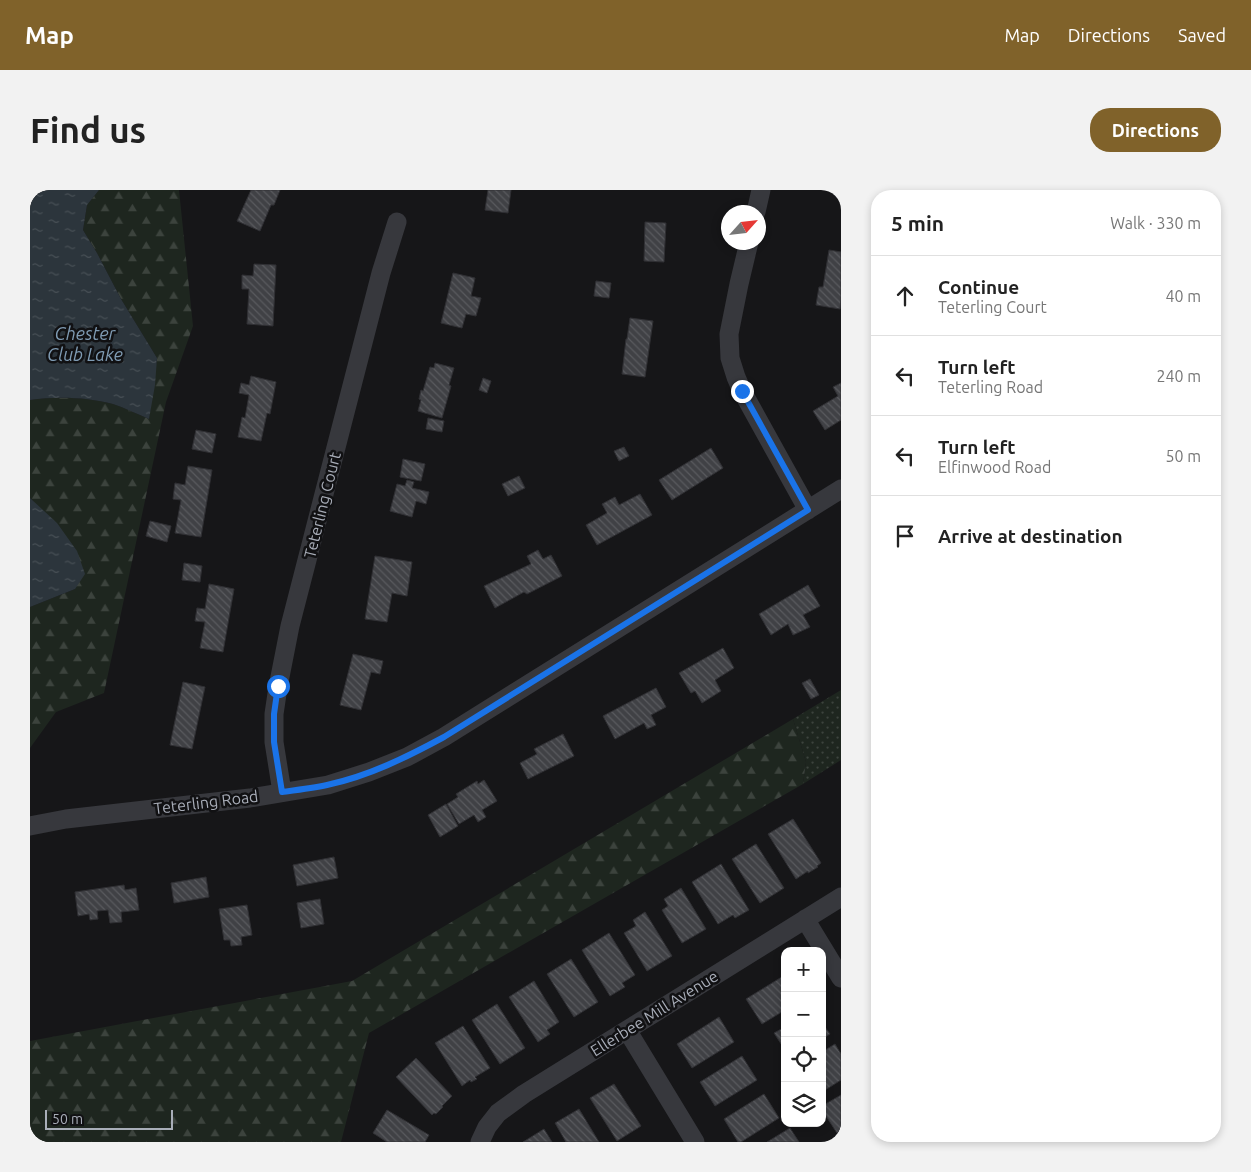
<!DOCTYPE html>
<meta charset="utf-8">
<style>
body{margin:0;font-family:Ubuntu,sans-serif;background:#f2f2f2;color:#222}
.controls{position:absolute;right:15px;bottom:15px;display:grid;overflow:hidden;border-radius:10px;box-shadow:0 2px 8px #0003}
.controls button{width:45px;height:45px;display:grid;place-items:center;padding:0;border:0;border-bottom:1px solid #e0e0e0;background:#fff;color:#222;font:25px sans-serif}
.compass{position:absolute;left:691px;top:15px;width:45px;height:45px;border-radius:50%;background:#fff;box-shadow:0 2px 8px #0003;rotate:63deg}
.scale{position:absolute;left:15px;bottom:12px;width:128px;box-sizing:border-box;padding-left:5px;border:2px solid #a8adb8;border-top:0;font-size:14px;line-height:18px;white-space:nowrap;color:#a8adb8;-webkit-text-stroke:4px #111113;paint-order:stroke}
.stop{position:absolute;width:15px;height:15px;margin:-11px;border:4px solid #1a73e8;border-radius:50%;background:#fff}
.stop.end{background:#1a73e8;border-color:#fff;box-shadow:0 1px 5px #0008}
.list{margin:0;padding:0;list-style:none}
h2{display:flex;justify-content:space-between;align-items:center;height:65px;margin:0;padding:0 20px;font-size:21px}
h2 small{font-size:16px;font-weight:400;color:#767676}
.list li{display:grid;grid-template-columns:32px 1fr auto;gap:15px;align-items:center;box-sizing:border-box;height:80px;padding:0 20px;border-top:1px solid #e0e0e0}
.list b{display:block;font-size:19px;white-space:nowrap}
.list p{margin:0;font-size:16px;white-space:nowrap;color:#767676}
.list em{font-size:16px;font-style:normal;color:#767676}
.icon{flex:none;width:28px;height:28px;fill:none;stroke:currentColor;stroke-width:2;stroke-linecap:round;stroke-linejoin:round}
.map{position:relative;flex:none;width:811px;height:952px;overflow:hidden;border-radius:20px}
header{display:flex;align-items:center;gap:30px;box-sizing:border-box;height:70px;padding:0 25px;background:#80622a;color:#fff}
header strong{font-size:24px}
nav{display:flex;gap:28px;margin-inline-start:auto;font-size:18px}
.intro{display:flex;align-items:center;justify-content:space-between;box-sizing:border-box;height:120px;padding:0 30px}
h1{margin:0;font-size:35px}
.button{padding:12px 22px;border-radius:20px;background:#80622a;color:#fff;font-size:18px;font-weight:700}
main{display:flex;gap:30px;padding:0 30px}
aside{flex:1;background:#fff;border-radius:20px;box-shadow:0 2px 8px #0003}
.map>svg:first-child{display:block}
.grass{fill:url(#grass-dots)}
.forest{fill:url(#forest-firs)}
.water{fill:url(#water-ripples)}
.building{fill:url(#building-back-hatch);stroke:#303034}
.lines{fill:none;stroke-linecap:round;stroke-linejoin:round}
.street{stroke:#37383d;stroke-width:19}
.route{stroke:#1a73e8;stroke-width:6}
.labels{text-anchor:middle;stroke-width:5;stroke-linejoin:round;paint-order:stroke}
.street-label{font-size:16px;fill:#a8adb8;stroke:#111113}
.water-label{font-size:18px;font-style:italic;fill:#7f9bb3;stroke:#111113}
</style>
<header>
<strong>Map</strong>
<nav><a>Map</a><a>Directions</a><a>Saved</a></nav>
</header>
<div class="intro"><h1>Find us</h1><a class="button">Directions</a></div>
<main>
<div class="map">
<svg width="811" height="952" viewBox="0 0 811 952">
<defs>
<pattern id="grass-dots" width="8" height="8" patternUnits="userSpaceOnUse" patternTransform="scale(1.25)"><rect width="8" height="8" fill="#1e261f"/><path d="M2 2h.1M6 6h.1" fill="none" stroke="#3c433d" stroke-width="1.8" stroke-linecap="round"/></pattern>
<pattern id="forest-firs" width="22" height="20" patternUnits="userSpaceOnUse" patternTransform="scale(1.25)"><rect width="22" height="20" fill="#1e261f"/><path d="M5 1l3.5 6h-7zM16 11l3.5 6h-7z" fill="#3c433d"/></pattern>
<pattern id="water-ripples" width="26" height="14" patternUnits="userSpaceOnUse" patternTransform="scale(1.25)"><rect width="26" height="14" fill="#2c353c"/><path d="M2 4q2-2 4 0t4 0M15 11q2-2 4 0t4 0" fill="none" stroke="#485056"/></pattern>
<pattern id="building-back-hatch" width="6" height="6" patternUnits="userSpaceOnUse" patternTransform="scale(1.25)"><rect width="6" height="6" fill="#404145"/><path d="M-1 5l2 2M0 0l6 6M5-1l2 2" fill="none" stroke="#595a5e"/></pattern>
</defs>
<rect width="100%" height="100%" fill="#161618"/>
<!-- grass -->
<path class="grass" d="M811,500v70l-38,24 3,-22 -13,-43z"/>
<!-- forest -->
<path class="forest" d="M69,0h80l14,136 -27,76 -62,291 -48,19 -26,36v-141l45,-18 -41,-87 -4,-4v-98c26,-4 57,-3 83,4 12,4 24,10 36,15l8,-61 -36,-59 -24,-46 -14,-23 4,-25z
M763,529l13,43 -3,22 -434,249 -28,109h-311v-101l322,-60z"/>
<!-- water -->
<path class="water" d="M0,0h69l-12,15 -4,25 14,23 24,46 36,59 -2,27 -6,34c-12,-5 -24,-11 -36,-15 -26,-7 -57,-8 -83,-4z
M0,308l27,25 20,28 8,23 -10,15 -45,18z"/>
<!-- building -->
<path class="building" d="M221,0h29l-6,15h-3l-11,26 -23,-10z
M458,0h23l-3,23 -23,-3z
M615,32l21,1 -2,39 -20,-1z
M799,60l12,2v48l-1,9 -24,-4 3,-18h4z
M224,74l22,1 -3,61 -26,-2 2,-35h-7v-14l11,1z
M423,83l22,5 -4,18 10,2 -5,18 -10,-2 -4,14 -21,-5z
M566,91l15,2 -2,15 -15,-2z
M600,128l23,3 -8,56 -23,-3 4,-35h1z
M405,173l19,5 -5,17 2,1 -9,32 -24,-7 3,-11 -2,-1 2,-9 2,1 7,-24 4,1z
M221,186l25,6 -6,32 -3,-1 -6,28 -23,-4 4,-20 3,1 4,-23 -10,-2 2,-10 8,2z
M453,188l8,3 -4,12 -8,-3z
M811,193v37l-16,10 -12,-19 25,-15 -5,-9z
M398,228l16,3 -2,11 -16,-3z
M166,240l20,4 -4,19 -20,-4z
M594,257l5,9 -10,5 -5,-10z
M681,258l12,20 -51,32 -13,-20z
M373,269l22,5 -4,17 -21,-4z
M158,276l24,4 -11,67 -26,-4 6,-33 -8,-1 2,-16 10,2z
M489,286l6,12 -17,8 -6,-12z
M377,290l7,2 -2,6 17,4 -3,12 -10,-3 -4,16 -22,-6 7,-27 8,2z
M610,304l12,21 -55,30 -11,-20 21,-12 -5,-9 13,-7 4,8z
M120,331l21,5 -4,16 -21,-6z
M508,360l5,9 8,-4 11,21 -35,18 -3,-2 -29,16 -11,-22 47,-22 -4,-8z
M345,366l37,6 -5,34 -15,-3 -5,29 -22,-3z
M154,373l18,3 -2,16 -18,-2z
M179,394l25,5 -11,63 -23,-4 5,-26 -10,-1 2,-13 8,1z
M778,395l12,21 -17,9 7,12 -17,8 -5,-11 -17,11 -12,-21z
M693,458l11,20 -19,12 6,11 -19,12 -7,-12 -4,2 -12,-20z
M323,464l30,7 -3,13 -9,-2 -10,38 -21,-5z
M780,489l9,16 -8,4 -9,-16z
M153,492l22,5 -13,62 -22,-4z
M626,498l10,19 -15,8 5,10 -9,4 -3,-6 -29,16 -12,-23z
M533,544l11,22 -46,23 -8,-16 17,-9 -3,-5z
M454,590l13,21 -15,9 4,7 -8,5 -4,-7 -15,9 -12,-20 11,-7 -2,-3 21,-13 1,3z
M416,614l12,22 -18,11 -12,-22z
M763,629l28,44 -4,3 1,1 -10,6v-2l-12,8 -28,-45z
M726,654l28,44 -24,15 -28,-44z
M304,667l4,21 -41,8 -4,-21z
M691,674l28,46 -14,8 -2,-3 -15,9 -26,-42z
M176,687l3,20 -35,6 -3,-20z
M94,695l1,5 11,-2 3,22 -18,2 1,10 -12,1 -2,-13 -11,1 1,8 -8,1 -1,-6 -11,2 -3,-24z
M651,698l25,41 -24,14 -20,-33 6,-4 -4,-7z
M290,709l4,25 -23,4 -4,-25z
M217,715l5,30 -11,2 1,8 -11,1 -1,-6h-6l-5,-31z
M615,722l27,44 -25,15 -23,-38 12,-7 -3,-6z
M579,743l26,42 -13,8 3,4 -15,9 -28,-46z
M541,769l27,43 -24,15 -27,-43z
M755,785v35l-23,14 -16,-25z
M504,791l25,41 -12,8 3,4 -12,8 -29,-45z
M467,814l28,44 -25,16 -28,-44z
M689,827l15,25 -42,26 -15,-24z
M792,833l8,11 -8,5z
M433,836l27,42 -15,9 2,2 -6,3 -1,-2 -8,6 -27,-43z
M755,837v23l-11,-17z
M805,854l6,10v26l-19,12v-40z
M712,866l15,24 -42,26 -15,-24z
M386,868l36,38 -10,10 1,1 -7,7 -2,-1 -2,2 -36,-38z
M584,894l27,42 -24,15 -27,-43z
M734,904l15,24 -38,24h-3l-14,-23z
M811,905v36l-4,2 -15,-23v-4z
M549,919l20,33h-33l-11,-19z
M357,920l42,25 -4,7h-38l-14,-9z
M760,938l9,14h-32z
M514,939l8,13h-29z"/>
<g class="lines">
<!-- street -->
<path class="street" d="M726,22l5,-22
M719,52l-10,42 -10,50 1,24 6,19 6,14 66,119
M252,602l-8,-50v-28l4,-27 12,-61 91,-353 16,-51
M0,636l36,-7 184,-21 78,-13 41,-13 38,-15 37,-20 397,-248
M775,729l36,59
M597,840l68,112
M450,952l7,-15 11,-14 26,-19 317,-197"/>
</g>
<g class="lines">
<!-- route -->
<path class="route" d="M248,496l-4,28v28l8,50c15,-2 31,-4 45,-7 42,-9 80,-28 117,-48l364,-227 -66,-119"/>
</g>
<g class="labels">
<!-- street labels -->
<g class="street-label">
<text transform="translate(292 315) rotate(-76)" y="6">Teterling Court</text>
<text transform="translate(176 612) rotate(-7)" y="6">Teterling Road</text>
<text transform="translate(624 823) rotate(-32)" y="6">Ellerbee Mill Avenue</text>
</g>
<!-- water labels -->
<g class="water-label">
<text x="55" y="150">Chester<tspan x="55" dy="21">Club Lake</tspan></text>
</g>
</g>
</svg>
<div class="controls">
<button>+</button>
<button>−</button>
<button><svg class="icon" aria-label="locate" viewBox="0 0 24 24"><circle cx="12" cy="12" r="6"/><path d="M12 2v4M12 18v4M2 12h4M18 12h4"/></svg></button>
<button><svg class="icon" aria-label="layers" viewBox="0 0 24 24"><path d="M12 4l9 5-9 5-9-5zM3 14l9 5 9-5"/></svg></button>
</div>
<svg class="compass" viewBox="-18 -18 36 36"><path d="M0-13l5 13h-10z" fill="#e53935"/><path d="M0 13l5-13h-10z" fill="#767676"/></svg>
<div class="scale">50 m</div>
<div class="stop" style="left:248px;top:496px"></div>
<div class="stop end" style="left:712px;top:201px"></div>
</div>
<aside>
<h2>5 min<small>Walk · 330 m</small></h2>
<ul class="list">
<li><svg class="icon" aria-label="ahead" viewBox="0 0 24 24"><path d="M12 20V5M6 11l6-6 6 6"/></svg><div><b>Continue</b><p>Teterling Court</p></div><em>40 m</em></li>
<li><svg class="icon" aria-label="left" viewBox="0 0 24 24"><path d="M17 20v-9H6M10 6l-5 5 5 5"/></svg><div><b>Turn left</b><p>Teterling Road</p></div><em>240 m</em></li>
<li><svg class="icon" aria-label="left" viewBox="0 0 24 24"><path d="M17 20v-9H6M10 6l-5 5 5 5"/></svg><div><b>Turn left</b><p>Elfinwood Road</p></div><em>50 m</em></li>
<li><svg class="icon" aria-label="arrive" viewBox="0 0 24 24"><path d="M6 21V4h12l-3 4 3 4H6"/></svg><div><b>Arrive at destination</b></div></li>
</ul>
</aside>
</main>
